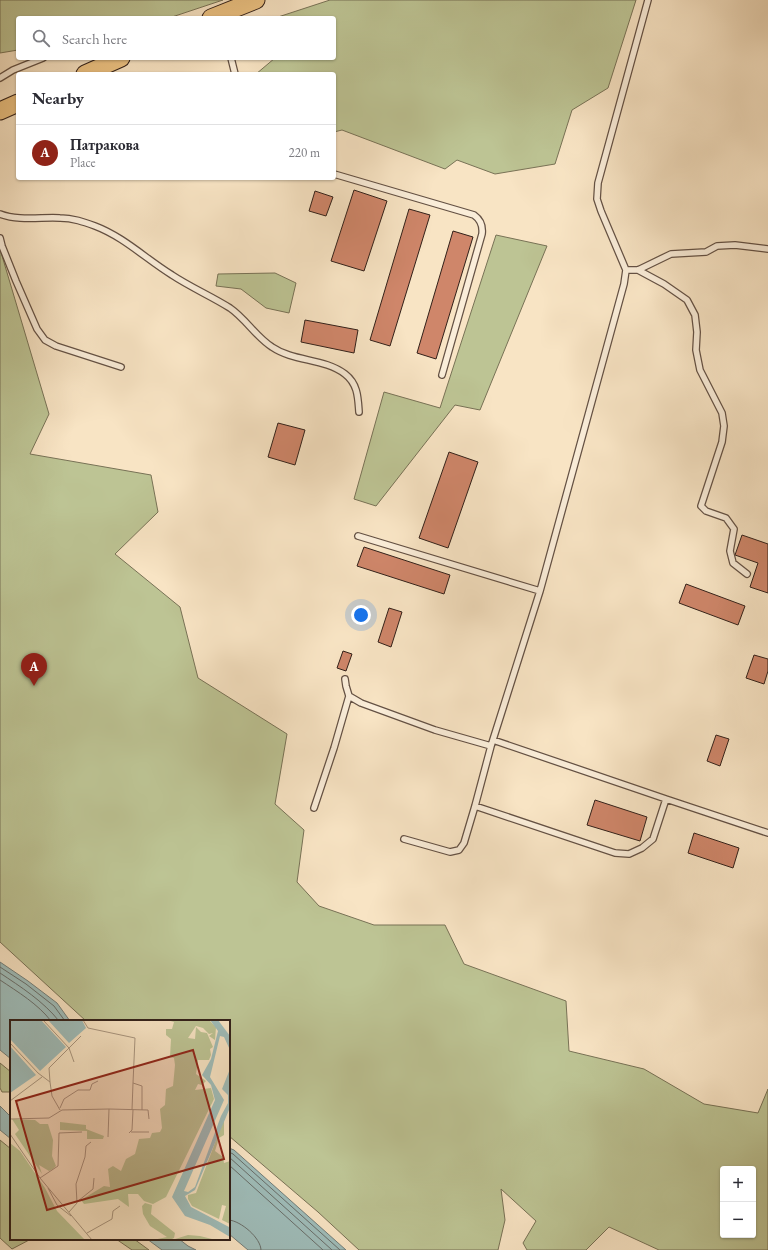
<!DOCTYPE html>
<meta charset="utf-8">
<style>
body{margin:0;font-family:"EB Garamond",serif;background:#f2f2f3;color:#2b2b33}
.controls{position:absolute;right:12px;bottom:12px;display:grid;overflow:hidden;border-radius:4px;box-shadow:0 1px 3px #0004}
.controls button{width:36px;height:36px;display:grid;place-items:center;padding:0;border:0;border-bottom:1px solid #e1e1e2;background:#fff;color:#2b2b33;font:20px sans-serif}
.you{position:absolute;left:361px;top:615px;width:14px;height:14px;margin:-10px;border:3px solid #fff;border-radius:50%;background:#1a73e8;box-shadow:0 0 0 6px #1a73e833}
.badge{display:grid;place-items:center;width:26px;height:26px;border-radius:50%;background:#8f2418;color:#fff;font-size:13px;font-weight:700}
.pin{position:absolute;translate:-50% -33px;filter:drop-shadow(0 1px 2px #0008)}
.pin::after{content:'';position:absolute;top:21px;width:14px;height:12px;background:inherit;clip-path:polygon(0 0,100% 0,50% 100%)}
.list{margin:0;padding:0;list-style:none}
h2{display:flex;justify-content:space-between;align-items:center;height:52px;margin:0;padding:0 16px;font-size:17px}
h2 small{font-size:13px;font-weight:400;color:#7c7c81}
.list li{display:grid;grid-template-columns:26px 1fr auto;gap:12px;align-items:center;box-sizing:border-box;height:56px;padding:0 16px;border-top:1px solid #e1e1e2}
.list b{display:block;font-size:15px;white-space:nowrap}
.list p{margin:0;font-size:13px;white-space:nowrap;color:#7c7c81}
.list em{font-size:13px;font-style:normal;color:#7c7c81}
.icon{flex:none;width:22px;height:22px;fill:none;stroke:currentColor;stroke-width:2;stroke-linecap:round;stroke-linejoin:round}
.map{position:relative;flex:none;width:768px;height:1250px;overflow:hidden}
.search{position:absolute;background:#fff;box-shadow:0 1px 3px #0004;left:16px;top:16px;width:320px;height:44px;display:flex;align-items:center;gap:10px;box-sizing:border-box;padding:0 14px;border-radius:4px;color:#7c7c81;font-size:15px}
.panel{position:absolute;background:#fff;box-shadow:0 1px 3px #0004;left:16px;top:72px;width:320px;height:108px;border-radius:4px}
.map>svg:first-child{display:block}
.green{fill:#bdc494;stroke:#787256;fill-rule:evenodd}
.water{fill:#9fbdba;stroke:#737e7a}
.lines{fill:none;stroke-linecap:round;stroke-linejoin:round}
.shore{stroke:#686e6a;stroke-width:1}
.building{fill:#cf866a;stroke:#322019}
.service-casing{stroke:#645144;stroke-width:8}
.primary-casing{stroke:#322019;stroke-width:19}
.service{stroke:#faedd9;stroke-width:5.5}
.primary{stroke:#ecc282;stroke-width:17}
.inset-road{fill:none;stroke:#a99680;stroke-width:1}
.view{fill:#8f2418;fill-opacity:0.15;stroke:#8f2418;stroke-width:2}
.inset-edge{fill:none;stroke:#322019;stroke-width:2}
</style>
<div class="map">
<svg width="768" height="1250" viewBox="0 0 768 1250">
<rect width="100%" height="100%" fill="#f8e4c4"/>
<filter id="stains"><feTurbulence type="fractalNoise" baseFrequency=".005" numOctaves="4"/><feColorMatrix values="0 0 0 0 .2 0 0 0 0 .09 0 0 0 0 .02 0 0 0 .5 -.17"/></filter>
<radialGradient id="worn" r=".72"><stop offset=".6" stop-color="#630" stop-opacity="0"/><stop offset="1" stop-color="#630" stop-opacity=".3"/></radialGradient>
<!-- green -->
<path class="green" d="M0,0h223l-54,18h-151v32l-18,3z
M330,0h306l-28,88 -36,22 -17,54 -60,10 -38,-14 -12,9 -103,-39 -8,2v-58h-78l19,-16h59v-40h-59z
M496,235l51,11 -67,164 -25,-5 -79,101 -22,-7 30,-107 56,16z
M0,249l49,165 -19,40 121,21 7,37 -43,42 65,53 18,71 89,56 -12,70 29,26 -7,52 22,24 55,19h71l19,39 102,37 3,50 75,18 60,35 54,9 10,-24v161h-109l-50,-23 -23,23h-59l-4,-7 13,-22 -35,-32 4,31 -7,30h-139l-41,-38 -89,-76v-115h-143l-86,-79zM723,1169h30v66h-30z
M275,273l21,10 -7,30 -23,-5 -25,-19 -25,-3 2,-12z
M0,1063l11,9v20h-9l-2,-4z
M0,1140l11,9v90h20l-19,10 -12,-11z
M116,1239h18l15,11h-17z"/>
<!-- water -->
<path class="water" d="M0,962l28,19 29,22 13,18h-59v38l-11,-9z
M0,1106l11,11v22l-11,-9z
M229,1148l5,2 112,100h-98l-19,-16z
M147,1239h32l9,7 8,4h-34z"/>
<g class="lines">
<!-- shore -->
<path class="shore" d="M0,967l26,17 28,22 11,15
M0,973c21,14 43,28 59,48
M0,980c18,12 38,24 51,41
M229,1152l4,2 107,96
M229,1157l103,93
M229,1165l94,85
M229,1220c12,1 32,18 32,30"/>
</g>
<!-- building -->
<path class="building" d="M354,190l33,11 -23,70 -33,-10z
M315,191l18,6 -7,19 -17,-5z
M409,209l21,6 -40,131 -20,-6z
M453,231l20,6 -37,122 -19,-6z
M305,320l53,10 -4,23 -53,-11z
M278,423l27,7 -10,35 -27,-8z
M449,452l29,10 -30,86 -29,-10z
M742,535l26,9v49l-18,-6 8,-24 -23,-8z
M364,547l86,28 -6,19 -87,-28z
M686,584l59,22 -7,19 -59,-22z
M389,608l13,4 -11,35 -13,-5z
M343,651l9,3 -6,17 -9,-3z
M754,655l14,4v12l-4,13 -18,-6z
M716,735l13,4 -9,27 -13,-5z
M595,800l52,17 -7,24 -53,-16z
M694,833l45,15 -6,20 -45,-15z"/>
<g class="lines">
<!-- service casing -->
<g class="service-casing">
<path id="service" d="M231,58l4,16
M0,78l13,-8 30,-12
M334,174l140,41c7,5 9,11 8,19l-40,141
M0,214c18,7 41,3 60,4 13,0 24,4 35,8 29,11 51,33 77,49 18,12 39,21 58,33 16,11 26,29 42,39 22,15 52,11 73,27 13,10 13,24 14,38
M0,238l2,8 14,35 21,48 8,11 11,6 65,21
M626,270h12l33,-16 35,-2 11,-6 18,-1 33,4
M638,270l26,14 23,16 8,15 2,17 -1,18 4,20 22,43 2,13 -2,16 -21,64 5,5 20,7 8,11 -4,22 3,12 14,11
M358,536l182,55
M345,679l1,7 3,10 12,7 74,27 56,16
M666,799l102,34
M475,806l140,47 14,1 13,-6 11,-9 13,-40 -173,-59
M314,808l20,-60 15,-52
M404,839l46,13 9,-2 5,-7 11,-37 16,-60 49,-155 84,-307 2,-14 -25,-59 -4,-12 1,-16 50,-183"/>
</g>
<!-- primary casing -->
<g class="primary-casing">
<path id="primary" d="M211,18l45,-18
M85,74l36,-16
M0,111l18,-8"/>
</g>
<!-- service -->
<use href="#service" class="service"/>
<!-- primary -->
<use href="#primary" class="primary"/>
</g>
<!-- overview -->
<g transform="translate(10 1020)">
<rect width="220" height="220" fill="#f8e4c4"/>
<path d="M157,0h42l7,7 -1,13 -6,-4 4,-3 -4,1 -6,-6 -7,-2 -8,12 7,1 1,-12 5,5 6,1 6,14 -3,2 1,6 -2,5h-11l-2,14 10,7 -4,4 -4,-1 -3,6 16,-2 3,11 -48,98 -13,7 -9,-3 -6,-7h-10l1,13 -11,-8 -34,5 -3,-4 23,-14 6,1 -2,-18 5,-3 8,5 5,-12 9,-5 4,-15 11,-1 2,-5 8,-1 2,-4 -2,-19 5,-4 1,-16 7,-3 2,-21 -1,-7 -4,-1 1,-18 -5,-4v-6h6l2,-7zM2,99l23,1 5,4h8l5,16 -1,16 4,10 -3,3 -4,2 -10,-6 3,9 -27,-40 4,-4zM214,99v16l-5,3 -4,13 8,6 1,6 6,-2v63l-8,-4 4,-14 -4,-1 -3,14 -27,-13 -4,-7v-4l8,-2zM50,102l26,3v4l18,7 -1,3h-16v-8l-27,-1zM0,123l10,8 25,37 12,23 28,29h-75zM135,183l7,2 -1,9 24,19 -1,5 -4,2h-17l14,-3 -17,-11 -7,-12 -1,-8zM178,215l12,1 12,3 -40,1z" fill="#bdc494"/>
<path d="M0,0h31l25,27 -26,24 -30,-32zM38,0h34l4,8 -17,15zM200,0h8l12,16v14l-6,-13 -4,-1 -10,41 14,23 -40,91 4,1 7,-5 26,-71 7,-13v-8l-6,-6 8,-20 -1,41 -34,80 -10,6 6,11 38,20 1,10 -20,-12 -25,-9 -13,-19 43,-97 -4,-15 -9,-10 9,-16 7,-28zM0,26l26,29 -26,18z" fill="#9fbdba"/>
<path class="inset-road" d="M33,0l26,28 5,14M73,0l5,8 47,10 -2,45M0,23l28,30 12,9 2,14 8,14M40,62l-1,-14 32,-32M0,81l32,-24M50,88l4,-9 14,-9h12l2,-6 6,-3M122,90l1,-27 9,3v24M0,99l39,-1 13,-8 47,-1 39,1 1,9M121,112h18M119,113l3,-3 1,-20M0,114l30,44 52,62M98,117l1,-28M30,158l18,-12 1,-33 23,-1M38,168l9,17 14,11M68,181l15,-12 1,-11M59,192l8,-9 -1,-19 9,-27 1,-11 5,-4M77,213l25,-14 1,-8 7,-5"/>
<path class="view" d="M183,30l31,109 -177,51 -31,-109z"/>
<rect width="220" height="220" class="inset-edge"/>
</g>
<rect width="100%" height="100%" filter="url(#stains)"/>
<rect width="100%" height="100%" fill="url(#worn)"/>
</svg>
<div class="controls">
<button>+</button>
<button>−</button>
</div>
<div class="you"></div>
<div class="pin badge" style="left:34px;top:686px">A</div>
<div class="search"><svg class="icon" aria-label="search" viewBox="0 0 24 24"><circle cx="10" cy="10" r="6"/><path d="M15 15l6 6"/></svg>Search here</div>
<section class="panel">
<h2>Nearby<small></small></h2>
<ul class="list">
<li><span class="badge">A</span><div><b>Патракова</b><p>Place</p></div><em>220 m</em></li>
</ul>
</section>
</div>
